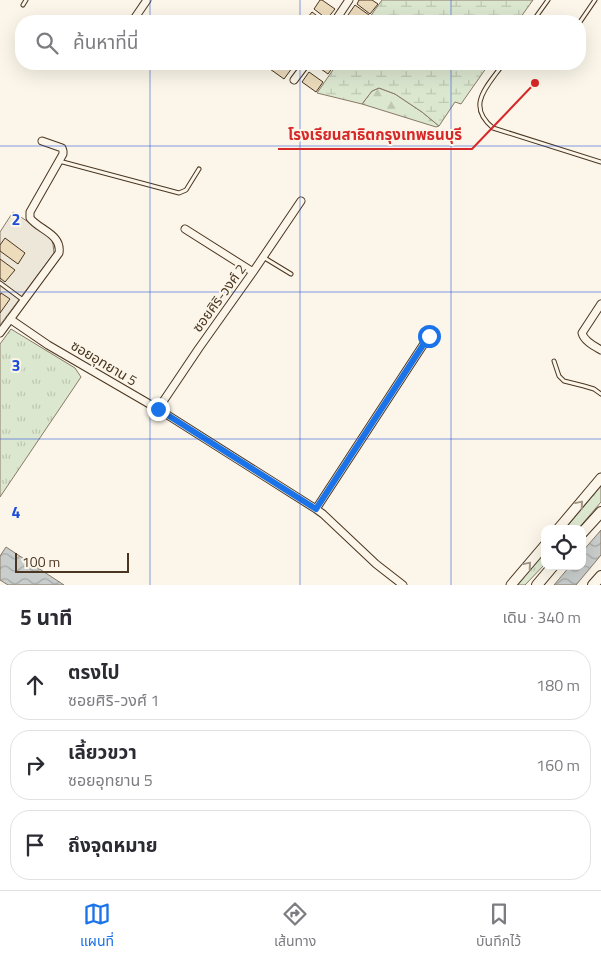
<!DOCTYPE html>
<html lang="th">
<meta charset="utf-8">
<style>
body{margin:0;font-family:"Titillium Web","Noto Sans Thai",sans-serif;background:#f7f7f7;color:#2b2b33}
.controls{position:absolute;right:15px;bottom:15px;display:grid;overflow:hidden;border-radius:10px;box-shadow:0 5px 20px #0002}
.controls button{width:45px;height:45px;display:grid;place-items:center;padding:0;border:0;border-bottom:1px solid #e1e1e2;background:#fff;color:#2b2b33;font:25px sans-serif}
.scale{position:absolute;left:15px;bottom:12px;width:114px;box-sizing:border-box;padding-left:5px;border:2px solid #4a3520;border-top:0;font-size:14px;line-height:18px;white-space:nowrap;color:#4a3520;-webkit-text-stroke:4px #fbf6e9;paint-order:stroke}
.stop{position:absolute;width:15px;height:15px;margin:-11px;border:4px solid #1a73e8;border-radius:50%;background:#fff}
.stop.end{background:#1a73e8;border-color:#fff;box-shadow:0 1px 5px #0008}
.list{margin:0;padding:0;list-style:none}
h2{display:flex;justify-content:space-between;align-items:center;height:65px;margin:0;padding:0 20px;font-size:21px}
h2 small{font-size:16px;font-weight:400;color:#7c7c81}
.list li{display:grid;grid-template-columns:32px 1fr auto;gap:15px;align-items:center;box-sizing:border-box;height:70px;margin:0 10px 10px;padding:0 10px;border:1px solid #e1e1e2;border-radius:20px}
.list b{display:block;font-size:19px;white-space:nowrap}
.list p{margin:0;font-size:16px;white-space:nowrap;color:#7c7c81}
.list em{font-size:16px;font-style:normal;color:#7c7c81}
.icon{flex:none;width:28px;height:28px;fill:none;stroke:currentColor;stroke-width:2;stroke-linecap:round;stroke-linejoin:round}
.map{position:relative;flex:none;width:601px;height:585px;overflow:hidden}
.search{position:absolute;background:#fff;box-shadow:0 5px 20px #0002;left:15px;right:15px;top:15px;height:55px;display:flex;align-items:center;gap:12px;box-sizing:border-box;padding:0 18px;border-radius:20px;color:#7c7c81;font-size:19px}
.sheet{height:305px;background:#fff}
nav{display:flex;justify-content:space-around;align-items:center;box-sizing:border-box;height:70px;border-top:1px solid #e1e1e2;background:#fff;font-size:14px;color:#7c7c81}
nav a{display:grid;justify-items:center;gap:2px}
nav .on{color:#1a73e8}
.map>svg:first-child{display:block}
.grass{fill:url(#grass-tufts);stroke:#887966}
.forest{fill:url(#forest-firs);stroke:#887966}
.wetland{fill:url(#wetland-marsh);stroke:#887966}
.parking{fill:#ede7d9;stroke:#887966}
.water{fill:url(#water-waves);stroke:#887966}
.building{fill:#ecdcbc;stroke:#4a3520}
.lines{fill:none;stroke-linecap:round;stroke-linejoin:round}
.service-casing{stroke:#4a3520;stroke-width:5}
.minor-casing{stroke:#4a3520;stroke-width:9}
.tertiary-casing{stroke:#4a3520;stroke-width:11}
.secondary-casing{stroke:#4a3520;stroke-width:12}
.service{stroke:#fbf6e9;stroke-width:3}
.minor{stroke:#fbf6e9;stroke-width:7}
.tertiary{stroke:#fbf6e9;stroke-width:9}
.secondary{stroke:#fbf6e9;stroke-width:10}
.oneway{stroke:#a29684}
.route{stroke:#1a73e8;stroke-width:6}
.grid{fill:none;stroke:#1d4ed8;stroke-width:1;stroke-opacity:0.55}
.labels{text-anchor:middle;stroke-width:4;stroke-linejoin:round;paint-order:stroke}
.street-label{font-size:14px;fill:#4a3520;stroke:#fbf6e9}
.grid-label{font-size:16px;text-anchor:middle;font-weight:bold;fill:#1d4ed8;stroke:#fbf6e9;stroke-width:4;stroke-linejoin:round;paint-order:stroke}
.leader{fill:none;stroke:#d62828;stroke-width:2}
.callout-dot{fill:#d62828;stroke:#fbf6e9;stroke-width:2}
.callout-label{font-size:15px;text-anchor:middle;font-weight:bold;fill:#d62828;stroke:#fbf6e9;stroke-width:4;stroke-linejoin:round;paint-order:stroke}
</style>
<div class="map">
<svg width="601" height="585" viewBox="0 0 601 585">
<defs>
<pattern id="grass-tufts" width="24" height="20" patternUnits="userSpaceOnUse" patternTransform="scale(1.25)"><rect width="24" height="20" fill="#dce7d0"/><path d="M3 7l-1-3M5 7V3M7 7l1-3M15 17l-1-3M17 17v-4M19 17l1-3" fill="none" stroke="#bec7b2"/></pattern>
<pattern id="forest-firs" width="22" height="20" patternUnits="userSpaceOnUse" patternTransform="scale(1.25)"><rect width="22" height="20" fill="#dce7d0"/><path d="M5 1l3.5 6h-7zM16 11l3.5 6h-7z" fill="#bec7b2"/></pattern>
<pattern id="wetland-marsh" width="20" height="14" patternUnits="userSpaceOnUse" patternTransform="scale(1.25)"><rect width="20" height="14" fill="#dce7d0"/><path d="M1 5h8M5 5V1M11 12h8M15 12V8" fill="none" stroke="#bec7b2"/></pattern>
<pattern id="water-waves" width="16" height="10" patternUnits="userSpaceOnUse" patternTransform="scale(1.25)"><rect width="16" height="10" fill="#c9cecd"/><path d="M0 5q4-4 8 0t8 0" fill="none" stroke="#a5a8a6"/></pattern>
</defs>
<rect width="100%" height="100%" fill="#fbf6e9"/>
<!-- grass -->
<path class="grass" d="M11,329l64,39 6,9 -81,120v-153z
M601,486v16l-23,27h-13z
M545,552v12l-20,21h-9z"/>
<!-- forest -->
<path class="forest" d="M379,88l16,6 27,18 17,14 -3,1 -74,-23 10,-13z"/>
<!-- wetland -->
<path class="wetland" d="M382,0h151l-15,21h-151z
M337,64h152l-28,40 -6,-2 -16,24 -17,-14 -27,-18 -16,-6 -7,3 -10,13 -45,-11z"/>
<!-- parking -->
<path class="parking" d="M13,212l37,24 3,8 1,9 -54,72v-93z"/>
<!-- water -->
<path class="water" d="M601,530v25l-25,30h-22l16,-19h12v-14z
M6,547l58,38h-56l-8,-5v-24z"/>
<!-- building -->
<path class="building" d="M320,0h2l13,9 -8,10 -13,-10z
M359,0h13l6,4 -8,10 -13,-10z
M355,5l14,10 -5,6h-8l-8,-6z
M312,12l12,9h-19z
M274,64h21l-11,15 -14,-10z
M314,64h21l-7,10z
M309,72l14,10 -7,10 -14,-10z
M5,238l20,15 -7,11 -18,-13v-6z
M0,259l15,11 -10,12 -5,-4z
M1,293l9,6 -10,14v-18z"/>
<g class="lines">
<!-- service casing -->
<g class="service-casing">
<path id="service" d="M23,5l3,-5
M533,21l15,-21
M580,22l15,-22
M503,64c-15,22 -38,41 -10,64l108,34
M59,161l120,32 7,-3 13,-21
M263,257l28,17
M0,283l23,17
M554,361l5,15 5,5 20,5 10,3 7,5"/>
</g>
<!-- minor casing -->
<g class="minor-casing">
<path id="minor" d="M134,19l13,-19
M335,21l14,-21
M294,80l12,-16
M185,229l68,43
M601,304l-19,29c2,8 12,13 19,17
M10,319l38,26 110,64 158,100 7,5 53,50 27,21
M0,333l59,-80c3,-19 -20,-23 -29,-35v-6l33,-58v-3l-1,-3 -20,-7
M158,409l41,-61 54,-76 48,-71
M316,509l113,-173"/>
</g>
<!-- tertiary casing -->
<g class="tertiary-casing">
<path id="tertiary" d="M558,529l43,-51
M511,585l34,-40"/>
</g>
<!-- secondary casing -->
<g class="secondary-casing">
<path id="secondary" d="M582,533l19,-21
M537,585l16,-19
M593,585l8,-9"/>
</g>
<!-- service -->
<use href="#service" class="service"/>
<!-- minor -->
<use href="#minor" class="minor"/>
<!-- tertiary -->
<use href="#tertiary" class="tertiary"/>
<!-- secondary -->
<use href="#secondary" class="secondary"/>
</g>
<!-- one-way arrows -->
<defs><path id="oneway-chevron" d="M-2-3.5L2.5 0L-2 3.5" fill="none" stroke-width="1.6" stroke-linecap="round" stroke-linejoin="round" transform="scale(1.25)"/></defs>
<g class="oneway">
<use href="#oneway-chevron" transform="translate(580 504) rotate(-50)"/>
<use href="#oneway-chevron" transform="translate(528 565) rotate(-50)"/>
</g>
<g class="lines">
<!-- route -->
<path class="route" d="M158,409l158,100 113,-173"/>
</g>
<!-- grid -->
<path class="grid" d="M150,0v21M300,0v21M451,0v21M150,64v521M300,64v521M451,64v521M0,146h601M0,292h601M0,439h601"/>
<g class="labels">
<!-- street labels -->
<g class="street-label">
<text transform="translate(219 298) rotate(-54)" y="5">ซอยศิริ-วงศ์ 2</text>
<text transform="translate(104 363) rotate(31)" y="5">ซอยอุทยาน 5</text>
</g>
</g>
<g class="grid-label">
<text x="16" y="225">2</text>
<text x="16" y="371">3</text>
<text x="16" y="518">4</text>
</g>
<!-- callouts -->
<path class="leader" d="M535 83L472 149H278"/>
<circle class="callout-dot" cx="535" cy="83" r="5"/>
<g class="callout-label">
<text x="375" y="140">โรงเรียนสาธิตกรุงเทพธนบุรี</text>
</g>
</svg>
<div class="controls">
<button><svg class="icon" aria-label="locate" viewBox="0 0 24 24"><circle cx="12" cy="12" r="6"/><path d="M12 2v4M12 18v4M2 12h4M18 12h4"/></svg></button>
</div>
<div class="scale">100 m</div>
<div class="stop" style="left:429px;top:336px"></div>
<div class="stop end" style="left:158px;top:409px"></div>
<div class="search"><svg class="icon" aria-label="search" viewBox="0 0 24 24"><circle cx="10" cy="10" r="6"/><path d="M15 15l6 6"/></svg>ค้นหาที่นี่</div>
</div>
<section class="sheet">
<h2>5 นาที<small>เดิน · 340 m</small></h2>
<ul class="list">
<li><svg class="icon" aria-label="ahead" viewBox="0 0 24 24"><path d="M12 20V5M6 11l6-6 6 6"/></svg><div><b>ตรงไป</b><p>ซอยศิริ-วงศ์ 1</p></div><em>180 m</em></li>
<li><svg class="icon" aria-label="right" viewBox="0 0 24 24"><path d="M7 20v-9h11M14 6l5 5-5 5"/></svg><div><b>เลี้ยวขวา</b><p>ซอยอุทยาน 5</p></div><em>160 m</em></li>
<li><svg class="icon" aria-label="arrive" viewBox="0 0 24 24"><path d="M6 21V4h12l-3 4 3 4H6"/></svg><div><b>ถึงจุดหมาย</b></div></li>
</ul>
</section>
<nav>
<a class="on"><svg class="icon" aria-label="map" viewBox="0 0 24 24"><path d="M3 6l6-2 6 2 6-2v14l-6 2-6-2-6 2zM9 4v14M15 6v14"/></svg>แผนที่</a>
<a><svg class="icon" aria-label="directions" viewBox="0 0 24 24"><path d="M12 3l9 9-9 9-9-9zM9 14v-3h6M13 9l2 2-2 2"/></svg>เส้นทาง</a>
<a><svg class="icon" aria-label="saved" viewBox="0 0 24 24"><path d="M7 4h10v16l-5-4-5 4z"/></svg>บันทึกไว้</a>
</nav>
